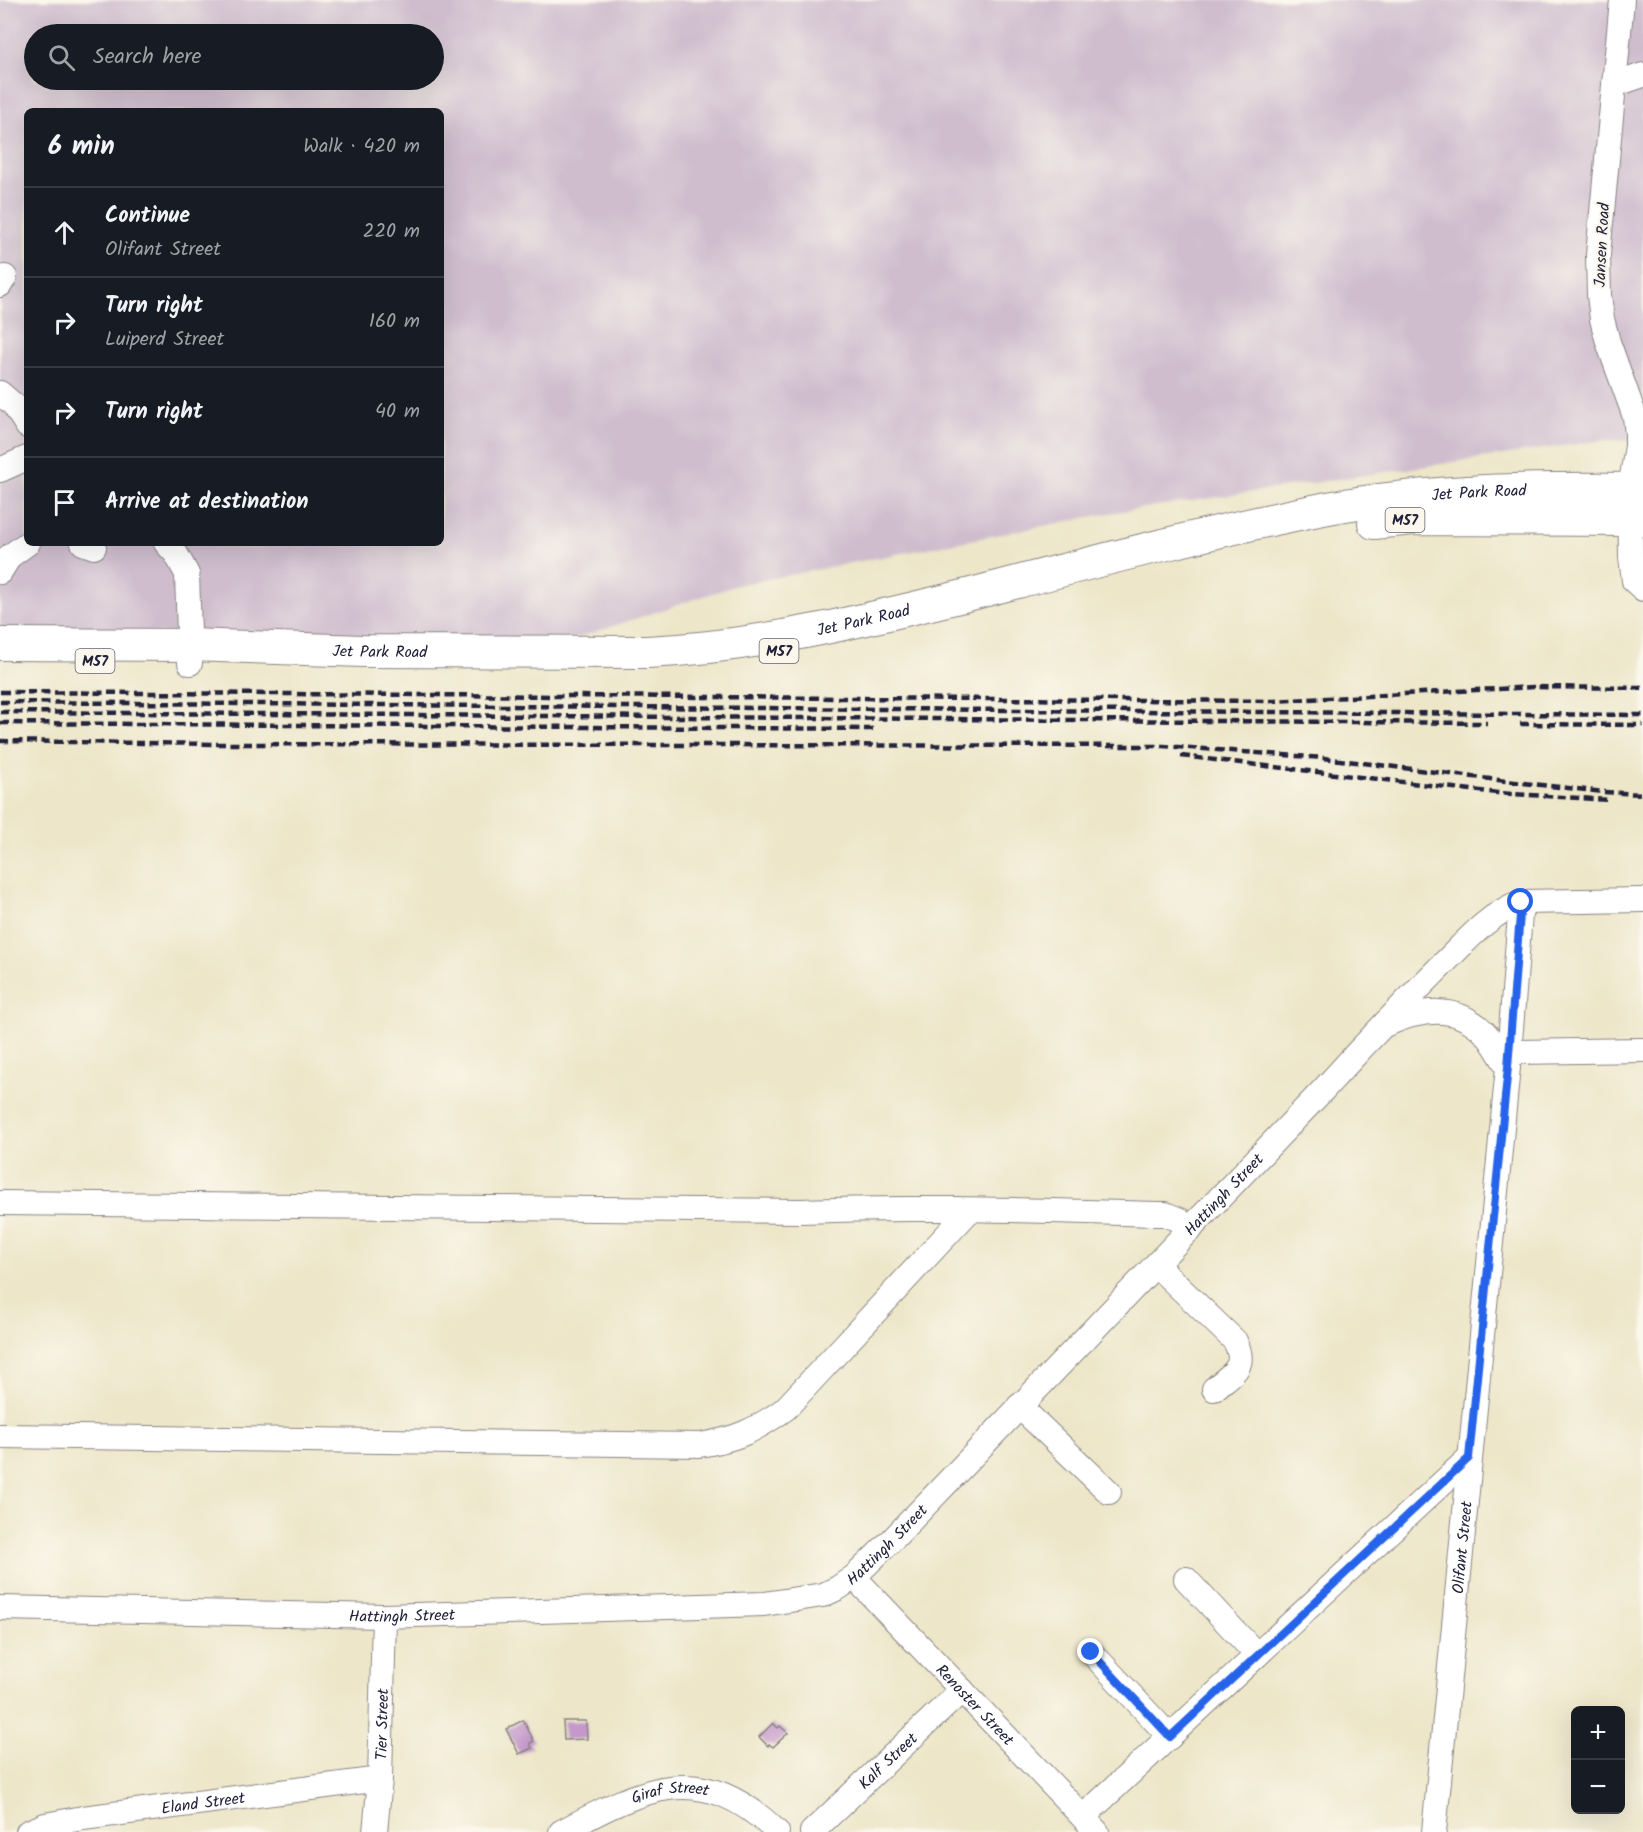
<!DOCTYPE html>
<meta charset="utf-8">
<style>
body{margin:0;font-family:Kalam,sans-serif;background:#242831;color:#f1f3f6}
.controls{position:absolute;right:18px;bottom:18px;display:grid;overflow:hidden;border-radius:9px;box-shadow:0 6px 24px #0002}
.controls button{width:54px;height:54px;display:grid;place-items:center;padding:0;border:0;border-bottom:2px solid #363941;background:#171b24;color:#f1f3f6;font:30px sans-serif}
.stop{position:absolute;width:18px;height:18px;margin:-14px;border:4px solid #2563eb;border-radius:50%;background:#fff}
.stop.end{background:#2563eb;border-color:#fff;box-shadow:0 2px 6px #0008}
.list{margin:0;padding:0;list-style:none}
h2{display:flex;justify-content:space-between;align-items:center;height:78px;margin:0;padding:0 24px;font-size:26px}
h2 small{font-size:20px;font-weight:400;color:#9ea1a6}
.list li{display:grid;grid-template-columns:39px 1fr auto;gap:18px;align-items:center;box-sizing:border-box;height:90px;padding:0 24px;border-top:2px solid #363941}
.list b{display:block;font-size:22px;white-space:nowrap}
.list p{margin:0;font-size:20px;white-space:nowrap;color:#9ea1a6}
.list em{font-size:20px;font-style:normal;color:#9ea1a6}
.icon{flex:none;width:33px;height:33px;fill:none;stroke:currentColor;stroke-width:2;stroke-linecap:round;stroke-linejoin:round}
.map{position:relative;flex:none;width:1643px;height:1832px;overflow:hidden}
.search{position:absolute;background:#171b24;box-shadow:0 6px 24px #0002;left:24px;top:24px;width:420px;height:66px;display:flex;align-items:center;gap:15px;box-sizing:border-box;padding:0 21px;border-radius:33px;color:#9ea1a6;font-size:22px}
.panel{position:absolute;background:#171b24;box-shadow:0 6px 24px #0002;left:24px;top:108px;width:420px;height:438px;border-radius:9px}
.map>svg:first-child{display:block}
.industrial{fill:#cfbdce;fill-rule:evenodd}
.building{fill:#c498ca}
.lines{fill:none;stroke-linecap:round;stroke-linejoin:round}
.minor-casing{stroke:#888482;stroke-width:26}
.major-casing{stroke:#888482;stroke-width:34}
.minor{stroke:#fff;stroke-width:24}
.major{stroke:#fff;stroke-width:32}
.rail{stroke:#22223b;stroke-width:4.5;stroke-dasharray:9 4.5;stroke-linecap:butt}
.route{stroke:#2563eb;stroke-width:8}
.labels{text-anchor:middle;stroke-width:4.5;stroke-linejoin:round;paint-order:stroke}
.shield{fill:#fbf7ec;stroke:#636270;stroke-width:1.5}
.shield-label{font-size:15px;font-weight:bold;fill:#22223b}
.street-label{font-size:16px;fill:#22223b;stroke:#fbf7ec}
</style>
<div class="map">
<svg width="1643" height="1832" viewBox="0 0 1643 1832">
<rect width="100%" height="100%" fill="#fbf7ec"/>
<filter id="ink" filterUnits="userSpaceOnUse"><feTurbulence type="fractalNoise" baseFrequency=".0167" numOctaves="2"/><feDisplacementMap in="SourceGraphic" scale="12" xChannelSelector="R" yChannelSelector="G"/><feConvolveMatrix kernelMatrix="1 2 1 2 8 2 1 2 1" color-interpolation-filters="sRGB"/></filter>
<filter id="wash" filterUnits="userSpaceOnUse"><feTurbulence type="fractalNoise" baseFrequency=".008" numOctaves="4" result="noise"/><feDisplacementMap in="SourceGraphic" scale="24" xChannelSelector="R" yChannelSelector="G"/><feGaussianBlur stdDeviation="1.35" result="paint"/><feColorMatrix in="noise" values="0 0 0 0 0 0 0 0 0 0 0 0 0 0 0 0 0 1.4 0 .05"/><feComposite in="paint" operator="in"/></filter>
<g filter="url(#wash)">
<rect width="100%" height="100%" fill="#ede6c9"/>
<!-- industrial -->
<path class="industrial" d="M0,0h1643v441l-40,-1 -493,73 -373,72 -166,55 -571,-10zM34,34h400v46h-400zM27,111h414v432h-414z"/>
<g id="blocks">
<!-- building -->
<path class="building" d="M523,1720l11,21 -4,2 2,5 -13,6 -13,-25z
M563,1721h23l1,18 -23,1z
M773,1723l5,5 2,-2 8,7 -15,14 -4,-3 -1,2 -9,-9z"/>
</g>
</g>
<g filter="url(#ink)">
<use href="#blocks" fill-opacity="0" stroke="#888482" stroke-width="1.5"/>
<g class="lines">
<!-- minor casing -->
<g class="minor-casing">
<g id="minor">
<path d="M1622,0l-24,255 1,40 3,24 6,23 27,75 2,17v12l-7,43 1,68 3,24 9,8"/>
<path d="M1614,85l29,-10"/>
<path d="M0,285l5,-8"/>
<path d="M0,393l14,12 13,21"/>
<path d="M0,470l27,-12"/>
<path d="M83,543l11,4"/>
<path d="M166,543l10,11 11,20 3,89"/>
<path d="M0,572l10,-16 18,-13"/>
<path d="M1387,1024c33,-14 68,-21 97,8 10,9 16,24 24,35"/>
<path d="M1509,1052l134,-2"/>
<path d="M0,1203l800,8c121,-5 243,0 365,3l15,6 11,9"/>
<path d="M1156,1265l79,76c13,27 -2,31 -21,48"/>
<path d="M1019,1406l90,86"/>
<path d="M0,1436l700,9c37,-6 54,-14 85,-36l185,-199"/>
<path id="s1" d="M854,1577l243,255"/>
<path d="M1186,1579l71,76"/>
<path id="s2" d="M0,1608l384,8 380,-12 59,-9 15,-7 16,-11 39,-38 429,-448c38,-42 77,-83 117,-123 25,-24 49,-54 82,-66l122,-2"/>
<path d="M1091,1652l79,85"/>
<path d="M1083,1817l386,-359"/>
<path id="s3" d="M28,1832l17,-7 38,-7 297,-39"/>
<path id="s4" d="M375,1832l5,-53 4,-163"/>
<path id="s5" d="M561,1832c81,-43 139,-75 216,0"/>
<path id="s6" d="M812,1832l150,-142"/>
<path id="s7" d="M1434,1832l74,-765 13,-165"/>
</g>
</g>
<!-- major casing -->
<g class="major-casing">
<g id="major">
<path d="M1374,523l38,-4 231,1"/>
<path id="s8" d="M0,644l189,1 174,6 284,1c110,-5 214,-31 320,-57 120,-31 240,-63 361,-87 102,-19 212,-20 315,-19"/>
</g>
</g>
<!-- minor -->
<use href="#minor" class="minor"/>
<!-- major -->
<use href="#major" class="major"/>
<!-- rail -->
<path class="rail" d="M0,692l1274,9 259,-14 110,1
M0,702l1643,13
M0,712l1487,11
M0,723l874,6
M1520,724l123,1
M0,741l216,3 947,2 161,12 182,23 97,11 40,2
M1181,756l316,37 113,7"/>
</g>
</g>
<g class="lines" filter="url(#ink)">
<!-- route -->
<path class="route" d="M1091,1652l79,85 299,-279 39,-391 13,-165"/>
</g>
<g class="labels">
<!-- shield labels -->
<g class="shield">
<rect x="1385.5" y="508" width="39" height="24" rx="4.5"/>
<rect x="759.5" y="639" width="39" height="24" rx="4.5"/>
<rect x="75.5" y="649" width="39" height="24" rx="4.5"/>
</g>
<g class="shield-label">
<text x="1405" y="525">M57</text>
<text x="779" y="656">M57</text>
<text x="95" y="666">M57</text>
</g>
<!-- street labels -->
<g class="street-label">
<text transform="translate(1601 245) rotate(-87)" y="6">Jansen Road</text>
<text dy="6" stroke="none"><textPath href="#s8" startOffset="1496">Jet Park Road</textPath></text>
<text dy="6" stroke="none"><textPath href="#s8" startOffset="866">Jet Park Road</textPath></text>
<text dy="6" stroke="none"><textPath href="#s8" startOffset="380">Jet Park Road</textPath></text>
<text dy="6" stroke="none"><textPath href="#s2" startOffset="1392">Hattingh Street</textPath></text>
<text dy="6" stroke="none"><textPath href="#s2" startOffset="906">Hattingh Street</textPath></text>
<text dy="6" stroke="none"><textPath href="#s7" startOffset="286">Olifant Street</textPath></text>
<text dy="6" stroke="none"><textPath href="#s2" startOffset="402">Hattingh Street</textPath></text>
<text dy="6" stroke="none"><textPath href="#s1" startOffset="176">Renoster Street</textPath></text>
<text dy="6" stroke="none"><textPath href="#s4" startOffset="108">Tier Street</textPath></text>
<text dy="6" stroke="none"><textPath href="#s6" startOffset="104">Kalf Street</textPath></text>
<text dy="6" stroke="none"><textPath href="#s5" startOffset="118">Giraf Street</textPath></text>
<text dy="6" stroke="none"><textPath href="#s3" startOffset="178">Eland Street</textPath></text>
</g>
</g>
</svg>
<div class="controls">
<button>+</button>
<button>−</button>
</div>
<div class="stop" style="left:1521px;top:902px"></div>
<div class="stop end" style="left:1091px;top:1652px"></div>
<div class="search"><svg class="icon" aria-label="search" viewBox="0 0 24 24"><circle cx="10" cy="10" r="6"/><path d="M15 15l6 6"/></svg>Search here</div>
<section class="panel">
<h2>6 min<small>Walk · 420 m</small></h2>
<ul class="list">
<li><svg class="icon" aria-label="ahead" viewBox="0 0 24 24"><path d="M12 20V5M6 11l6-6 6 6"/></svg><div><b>Continue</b><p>Olifant Street</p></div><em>220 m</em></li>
<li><svg class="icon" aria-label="right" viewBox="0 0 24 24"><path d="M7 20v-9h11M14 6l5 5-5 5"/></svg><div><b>Turn right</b><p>Luiperd Street</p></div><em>160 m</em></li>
<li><svg class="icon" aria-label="right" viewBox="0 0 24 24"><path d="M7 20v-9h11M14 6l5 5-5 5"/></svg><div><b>Turn right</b></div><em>40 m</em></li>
<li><svg class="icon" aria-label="arrive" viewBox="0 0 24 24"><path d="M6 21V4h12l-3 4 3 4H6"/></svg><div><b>Arrive at destination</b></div></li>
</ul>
</section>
</div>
